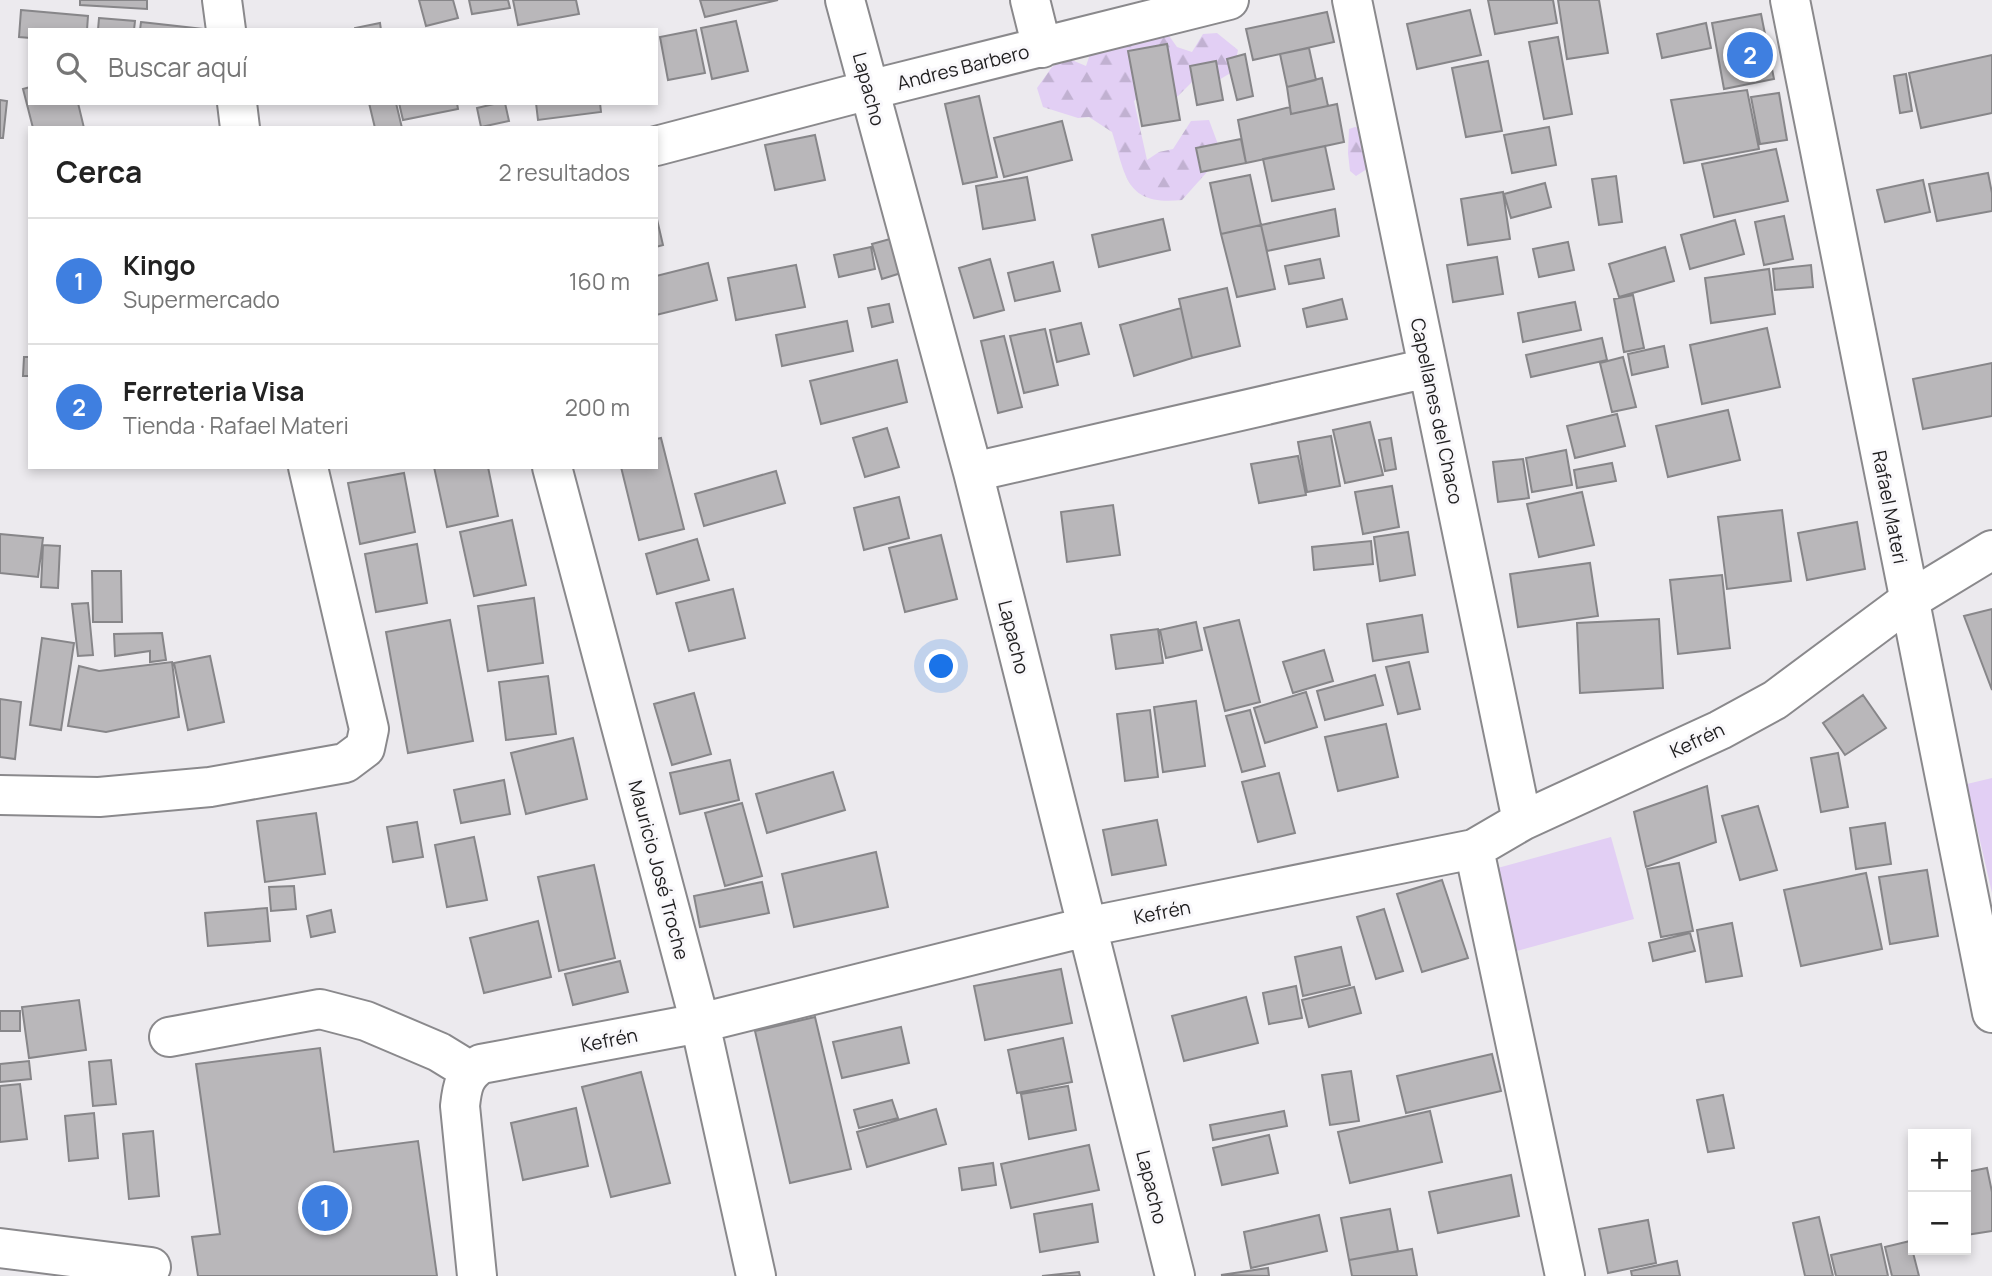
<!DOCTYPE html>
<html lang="es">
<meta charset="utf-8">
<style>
body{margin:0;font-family:Manrope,sans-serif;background:#f6f6f6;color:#222}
.controls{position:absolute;right:21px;bottom:21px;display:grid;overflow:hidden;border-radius:0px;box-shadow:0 4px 10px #0003}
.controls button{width:63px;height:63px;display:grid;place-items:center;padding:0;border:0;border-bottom:2px solid #e0e0e0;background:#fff;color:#222;font:35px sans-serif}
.you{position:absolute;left:942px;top:667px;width:24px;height:24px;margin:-18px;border:5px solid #fff;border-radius:50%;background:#1a73e8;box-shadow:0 0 0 10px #1a73e833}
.badge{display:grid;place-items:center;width:46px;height:46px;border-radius:50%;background:#b45309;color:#fff;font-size:23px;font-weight:700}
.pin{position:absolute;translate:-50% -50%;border:4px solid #fff;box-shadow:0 2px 7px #0006}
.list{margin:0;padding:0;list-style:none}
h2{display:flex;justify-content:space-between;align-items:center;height:91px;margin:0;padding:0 28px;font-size:30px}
h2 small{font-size:23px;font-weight:400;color:#767676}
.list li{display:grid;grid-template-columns:46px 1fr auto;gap:21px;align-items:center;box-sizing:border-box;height:126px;padding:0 28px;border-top:2px solid #e0e0e0}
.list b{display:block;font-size:26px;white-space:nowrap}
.list p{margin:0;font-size:23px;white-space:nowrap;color:#767676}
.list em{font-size:23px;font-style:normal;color:#767676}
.icon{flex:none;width:38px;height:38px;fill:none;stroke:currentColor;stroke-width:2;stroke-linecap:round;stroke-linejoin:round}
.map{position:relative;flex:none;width:1992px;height:1276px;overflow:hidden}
.search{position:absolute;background:#fff;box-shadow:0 4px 10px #0003;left:28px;top:28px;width:630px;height:77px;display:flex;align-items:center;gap:18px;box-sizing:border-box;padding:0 24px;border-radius:0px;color:#767676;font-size:26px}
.panel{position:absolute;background:#fff;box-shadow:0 4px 10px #0003;left:28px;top:126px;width:630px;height:343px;border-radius:0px}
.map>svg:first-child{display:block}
.forest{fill:url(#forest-firs)}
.park{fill:#e2cff4}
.building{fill:#b9b7ba;stroke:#878689;stroke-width:2}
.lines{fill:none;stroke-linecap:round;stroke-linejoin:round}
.minor-casing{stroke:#8a898c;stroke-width:42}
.major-casing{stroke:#8a898c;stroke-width:42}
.minor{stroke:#fff;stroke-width:38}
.major{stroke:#fff;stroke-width:38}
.labels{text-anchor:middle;stroke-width:6;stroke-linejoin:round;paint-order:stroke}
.street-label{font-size:19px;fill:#1f1e1f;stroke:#f9f8fb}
</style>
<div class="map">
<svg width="1992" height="1276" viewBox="0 0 1992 1276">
<defs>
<pattern id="forest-firs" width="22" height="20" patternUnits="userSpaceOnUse" patternTransform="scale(1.75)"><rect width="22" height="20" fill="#e2cff4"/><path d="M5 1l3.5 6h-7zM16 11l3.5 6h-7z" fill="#c1b1d1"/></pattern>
</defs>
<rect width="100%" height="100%" fill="#eceaee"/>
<!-- forest -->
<path class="forest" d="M1165,30l12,17 15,5 11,-18 14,-1 21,17 -4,21 -17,10h-24l-16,16 -27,-8 -16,12 13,59 12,-8 14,-3 18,-28 18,-1 10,27 -4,16 -33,37c-57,6 -56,-24 -70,-68l-23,-15 -11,1 -35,-11 -6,-19 15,-21 15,-9 19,8 6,-18z
M1355,127l11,2 4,38 -14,9 -6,-5 -2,-18 1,-24z"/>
<!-- park -->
<path class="park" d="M1992,778v115l-25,-109z
M1611,837l23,82 -128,35 -23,-82z"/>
<!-- building -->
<path class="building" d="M80,0h67v9l-67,-4z
M419,0h34l5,18 -32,8z
M469,0h39l2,8 -38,6z
M513,0h63l3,14 -61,11z
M700,0h78l-73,17z
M1488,0h65l4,23 -62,11z
M1558,0h41l9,53 -41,6z
M21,10l67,6 -1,14h-57v8l-11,-1z
M1470,10l11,45 -64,14 -10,-45z
M1327,12l7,30 -81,18 -7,-31z
M1761,14l13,65 -50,10 -12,-66z
M99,18l36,3 -1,9h-36z
M736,21l12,50 -36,8 -11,-51z
M141,22l62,7v1h-63z
M380,23l1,7h-26v-2z
M1706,23l5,25 -49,10 -5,-24z
M696,30l9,43 -37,7 -8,-43z
M1558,37l14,77 -28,5 -15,-77z
M1167,44l13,76 -38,6 -14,-75z
M1309,48l7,32 -29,7 -7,-33z
M1245,54l8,42 -16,4 -10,-41z
M1992,55v58l-71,15 -12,-55z
M1216,61l7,39 -26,5 -7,-39z
M1488,61l14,70 -36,6 -14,-69z
M1906,74l6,37 -12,2 -6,-37z
M1322,78l6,28 -37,8 -4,-27z
M30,87v16h48l6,25h-51l-10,-39z
M1747,90l12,59 -75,14 -13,-63z
M1779,93l8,47 -27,4 -9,-47z
M979,96l18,81 -34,7 -18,-80z
M0,100l7,1 -4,37h-3z
M369,103h27l6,25h-27z
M399,103h58l1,6 -55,11z
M498,103h7l4,18 -28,6 -4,-19z
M536,103h64l1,9 -63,8z
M1337,104l7,38 -98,21 -8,-43 52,-13 1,7z
M1062,121l10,39 -68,17 -10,-39z
M1549,127l7,38 -44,8 -8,-38z
M815,135l10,45 -50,10 -10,-45z
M1241,139l5,24 -45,9 -5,-24z
M1325,146l9,43 -62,12 -9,-42z
M1776,149l12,52 -74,16 -12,-53z
M1988,173l4,20v18l-55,10 -8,-37z
M1250,175l11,50 -40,9 -11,-51z
M1616,176l6,46 -23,3 -7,-46z
M1027,177l8,43 -52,9 -7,-43z
M1923,180l7,32 -45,10 -8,-32z
M1545,183l6,24 -40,11 -7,-24z
M1503,192l7,47 -42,6 -7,-46z
M1335,209l4,27 -72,15 -6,-26z
M656,215l7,30 -7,2z
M1784,216l9,43 -29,6 -9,-43z
M1163,219l7,31 -71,17 -7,-32z
M1735,220l9,34 -54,15 -9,-34z
M1261,225l14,64 -38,8 -16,-63z
M890,239l11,34 -19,6 -10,-35z
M1568,242l6,28 -35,7 -6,-28z
M871,247l4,22 -36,8 -5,-22z
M1665,247l9,34 -55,16 -10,-33z
M1497,257l6,37 -50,8 -6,-37z
M990,259l14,51 -30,8 -15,-50z
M1320,259l4,19 -35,6 -4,-18z
M1053,262l7,29 -45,10 -7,-28z
M708,263l9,37 -61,15v-39z
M796,265l9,42 -69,13 -8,-42z
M1811,265l2,22 -38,3 -2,-21z
M1769,269l6,45 -64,9 -6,-45z
M1227,288l13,58 -48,12 -13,-59z
M1633,295l11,53 -20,4 -10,-53z
M1342,299l5,20 -40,8 -4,-18z
M1575,302l6,28 -58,12 -5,-29z
M889,304l4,18 -21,5 -4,-19z
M1181,308l11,50 -58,18 -14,-51z
M847,321l6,30 -71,15 -6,-31z
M1081,323l8,31 -32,8 -7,-32z
M1767,328l13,59 -78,17 -12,-59z
M1045,329l13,56 -34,8 -14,-57z
M1004,336l18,71 -24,6 -17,-72z
M1602,338l5,22 -76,17 -5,-22z
M1664,346l4,21 -36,8 -4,-21z
M24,357h6v19h-7z
M1623,357l13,50 -24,5 -12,-49z
M897,360l10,42 -86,22 -11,-43z
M1992,363v53l-69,13 -10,-50z
M1728,410l12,50 -72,17 -12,-51z
M1617,414l8,32 -50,12 -8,-32z
M1370,422l13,53 -38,8 -12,-53z
M887,428l12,39 -34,10 -12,-39z
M1331,436l9,50 -33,6 -9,-50z
M661,438l23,91 -45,11 -18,-73h35v-28z
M1391,438l5,31 -11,2 -6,-31z
M1566,450l6,35 -40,7 -6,-34z
M1298,456l8,39 -47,8 -8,-39z
M1523,459l6,39 -31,4 -5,-40z
M1612,463l4,18 -39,7 -3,-18z
M434,467h54l10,49 -51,11z
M776,471l9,32 -81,23 -9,-32z
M404,473l11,59 -55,12 -12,-61z
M1392,486l7,41 -36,7 -8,-42z
M1582,492l12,53 -55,12 -12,-53z
M899,497l10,41 -45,12 -10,-42z
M1113,505l7,50 -53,7 -6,-50z
M1782,510l9,71 -64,8 -9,-72z
M512,520l14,65 -52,11 -14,-64z
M1857,522l8,47 -58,11 -9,-47z
M1408,532l7,43 -35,6 -6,-44z
M0,534l43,4 -5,39 -38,-4z
M941,535l16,64 -52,13 -16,-64z
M697,539l12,41 -52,14 -11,-40z
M1371,541l2,23 -59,6 -2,-23z
M417,544l10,59 -51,9 -11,-58z
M43,545l17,1 -2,42 -17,-1z
M1590,563l8,53 -80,11 -8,-53z
M92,571h29l1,51h-29z
M1722,575l8,73 -52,6 -8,-74z
M733,589l12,49 -56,13 -13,-48z
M534,598l9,65 -55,8 -10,-65z
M88,603l5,52 -15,1 -6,-52z
M1992,609v81l-28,-74z
M1422,615l6,37 -55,9 -6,-37z
M1659,619l4,69 -83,5 -3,-70z
M450,620l23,121 -65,12 -22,-121z
M1239,620l21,82 -35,9 -21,-83z
M1196,622l6,28 -36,8 -6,-28z
M1158,629l5,34 -47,6 -5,-34z
M162,633l4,27 -16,2v-11l-35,5 -1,-22z
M42,638l32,5 -13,87 -31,-5z
M1324,650l9,31 -40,12 -10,-31z
M210,656l14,66 -36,8 -14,-67z
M172,662l7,55 -73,15 -38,-6 11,-60 20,5z
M1409,662l11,47 -22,5 -12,-47z
M1375,675l8,30 -58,15 -8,-29z
M548,676l8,58 -50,6 -7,-58z
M1306,692l11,35 -52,16 -11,-35z
M694,693l17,61 -39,11 -18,-61z
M1863,695l23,33 -41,27 -22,-32z
M0,699l21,3 -6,57 -15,-2z
M1196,701l9,65 -42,6 -9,-65z
M1150,710l8,67 -33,4 -8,-67z
M1250,710l15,56 -23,6 -16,-56z
M1386,724l12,53 -60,14 -13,-54z
M573,738l14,61 -61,15 -15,-61z
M1838,753l10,54 -27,5 -10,-54z
M730,760l9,40 -59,14 -10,-41z
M833,772l12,38 -78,23 -11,-39z
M1279,773l16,60 -37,9 -16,-60z
M504,780l6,34 -49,9 -7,-33z
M1707,786l9,56 -70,25 -12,-55z
M742,803l20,73 -37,10 -20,-73z
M1758,806l19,64 -37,10 -18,-64z
M316,813l9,61 -60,8 -8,-61z
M1157,820l9,45 -54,10 -9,-45z
M417,822l6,35 -30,5 -6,-35z
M1885,823l6,41 -35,5 -6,-41z
M474,837l13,63 -40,7 -12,-62z
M876,852l12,55 -94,20 -12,-53z
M1679,863l14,68 -32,6 -14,-68z
M594,865l21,93 -56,13 -21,-94z
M1927,870l11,66 -48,8 -11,-67z
M1866,873l16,76 -81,17 -17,-76z
M1442,880l26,78 -46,14 -25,-78z
M762,882l7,31 -69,14 -6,-31z
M294,886l2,23 -25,2 -2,-24z
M267,908l3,33 -62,5 -3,-33z
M1384,909l19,62 -27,8 -19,-62z
M331,910l4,22 -24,5 -4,-21z
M538,921l13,56 -67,16 -14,-55z
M1732,923l10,53 -36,6 -9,-52z
M1690,933l5,18 -42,10 -4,-18z
M1341,947l9,38 -47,11 -8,-39z
M620,961l8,31 -55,13 -8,-31z
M1061,969l11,54 -87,17 -11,-54z
M1296,986l6,32 -33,6 -6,-31z
M1354,987l7,26 -52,14 -7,-27z
M1246,997l12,46 -74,18 -12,-45z
M79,1000l7,50 -57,8 -7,-51z
M0,1011h20v20h-20z
M815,1017l36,152 -61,14 -35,-152z
M901,1027l8,36 -67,15 -9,-36z
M1063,1038l9,44 -55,11 -9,-43z
M320,1048l14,104 84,-11 19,135h-239l-6,-39 28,-3 -24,-170z
M1492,1054l9,37 -95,22 -9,-37z
M111,1060l5,44 -23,2 -4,-44z
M29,1061l2,18 -31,3v-18z
M1351,1071l8,50 -29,4 -8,-50z
M641,1072l29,111 -59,14 -29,-110z
M20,1084l7,55 -27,3v-56z
M1068,1086l8,44 -47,9 -8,-45z
M1723,1095l11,53 -26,4 -11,-52z
M892,1100l6,18 -39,10 -5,-18z
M576,1108l12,58 -65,14 -12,-57z
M936,1109l10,35 -79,23 -10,-35z
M1284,1111l3,15 -74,14 -3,-15z
M1430,1111l12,51 -92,21 -12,-51z
M94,1113l4,45 -29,3 -4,-45z
M153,1131l6,65 -30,3 -6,-65z
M1269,1135l9,38 -56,12 -9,-37z
M1089,1145l10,45 -88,18 -10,-44z
M993,1163l3,22 -34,5 -3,-22z
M1987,1168l5,24v39l-26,4v-63z
M1511,1175l8,41 -81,17 -9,-41z
M1092,1204l6,38 -58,10 -6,-38z
M1390,1209l8,42 -49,9 -8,-42z
M1319,1215l8,36 -76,17 -7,-36z
M1819,1217l14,59h-28l-12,-53z
M1648,1220l8,43 -48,10 -9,-44z
M1910,1241l9,35h-27l-7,-29z
M1881,1244l7,32h-52l-5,-21z
M1412,1249l5,27h-65l-3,-16z
M1677,1261l3,15h-48l-1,-5z
M1268,1268l1,8 -48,-1z
M1079,1272l1,4h-38z"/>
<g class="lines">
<!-- minor casing -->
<g class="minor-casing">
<path id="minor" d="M222,0l4,30
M845,0l128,472 202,804
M1030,0l12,48
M1352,0l170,821
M237,103l3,25
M656,146l213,-56 360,-90
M552,467l148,556 56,253
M973,472l455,-104
M0,795l99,2 111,-10 135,-24 20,-15 4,-19 -61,-262
M1474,849l91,427
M169,1037l151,-28 46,12 73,31 31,19
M0,1248l151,19
M477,1276l-17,-170c2,-19 4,-31 21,-42l219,-41 386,-96 388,-78 48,-28 198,-91 55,-30 133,-99 84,-51"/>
</g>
<!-- major casing -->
<g class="major-casing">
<path id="major" d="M1790,0l202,1013"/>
</g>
<!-- minor -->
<use href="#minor" class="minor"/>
<!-- major -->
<use href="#major" class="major"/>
</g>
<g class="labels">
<!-- street labels -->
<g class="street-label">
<text transform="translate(963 67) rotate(-14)" y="7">Andres Barbero</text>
<text transform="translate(869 89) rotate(75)" y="7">Lapacho</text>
<text transform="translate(1437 411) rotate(78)" y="7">Capellanes del Chaco</text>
<text transform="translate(1890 507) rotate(79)" y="7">Rafael Materi</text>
<text transform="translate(1014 637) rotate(76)" y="7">Lapacho</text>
<text transform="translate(1697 740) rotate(-25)" y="7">Kefrén</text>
<text transform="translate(659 870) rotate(75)" y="7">Mauricio José Troche</text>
<text transform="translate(1162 912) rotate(-11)" y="7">Kefrén</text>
<text transform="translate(609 1040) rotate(-11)" y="7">Kefrén</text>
<text transform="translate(1152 1187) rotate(76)" y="7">Lapacho</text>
</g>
</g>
</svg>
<div class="controls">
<button>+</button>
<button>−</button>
</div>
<div class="you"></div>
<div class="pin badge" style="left:325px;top:1208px;background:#3f7fe0">1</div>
<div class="pin badge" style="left:1750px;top:55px;background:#3f7fe0">2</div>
<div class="search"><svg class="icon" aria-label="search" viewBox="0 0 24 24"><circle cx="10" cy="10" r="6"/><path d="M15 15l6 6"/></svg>Buscar aquí</div>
<section class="panel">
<h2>Cerca<small>2 resultados</small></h2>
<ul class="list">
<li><span class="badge" style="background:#3f7fe0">1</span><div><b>Kingo</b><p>Supermercado</p></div><em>160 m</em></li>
<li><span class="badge" style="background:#3f7fe0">2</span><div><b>Ferreteria Visa</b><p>Tienda · Rafael Materi</p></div><em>200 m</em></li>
</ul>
</section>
</div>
